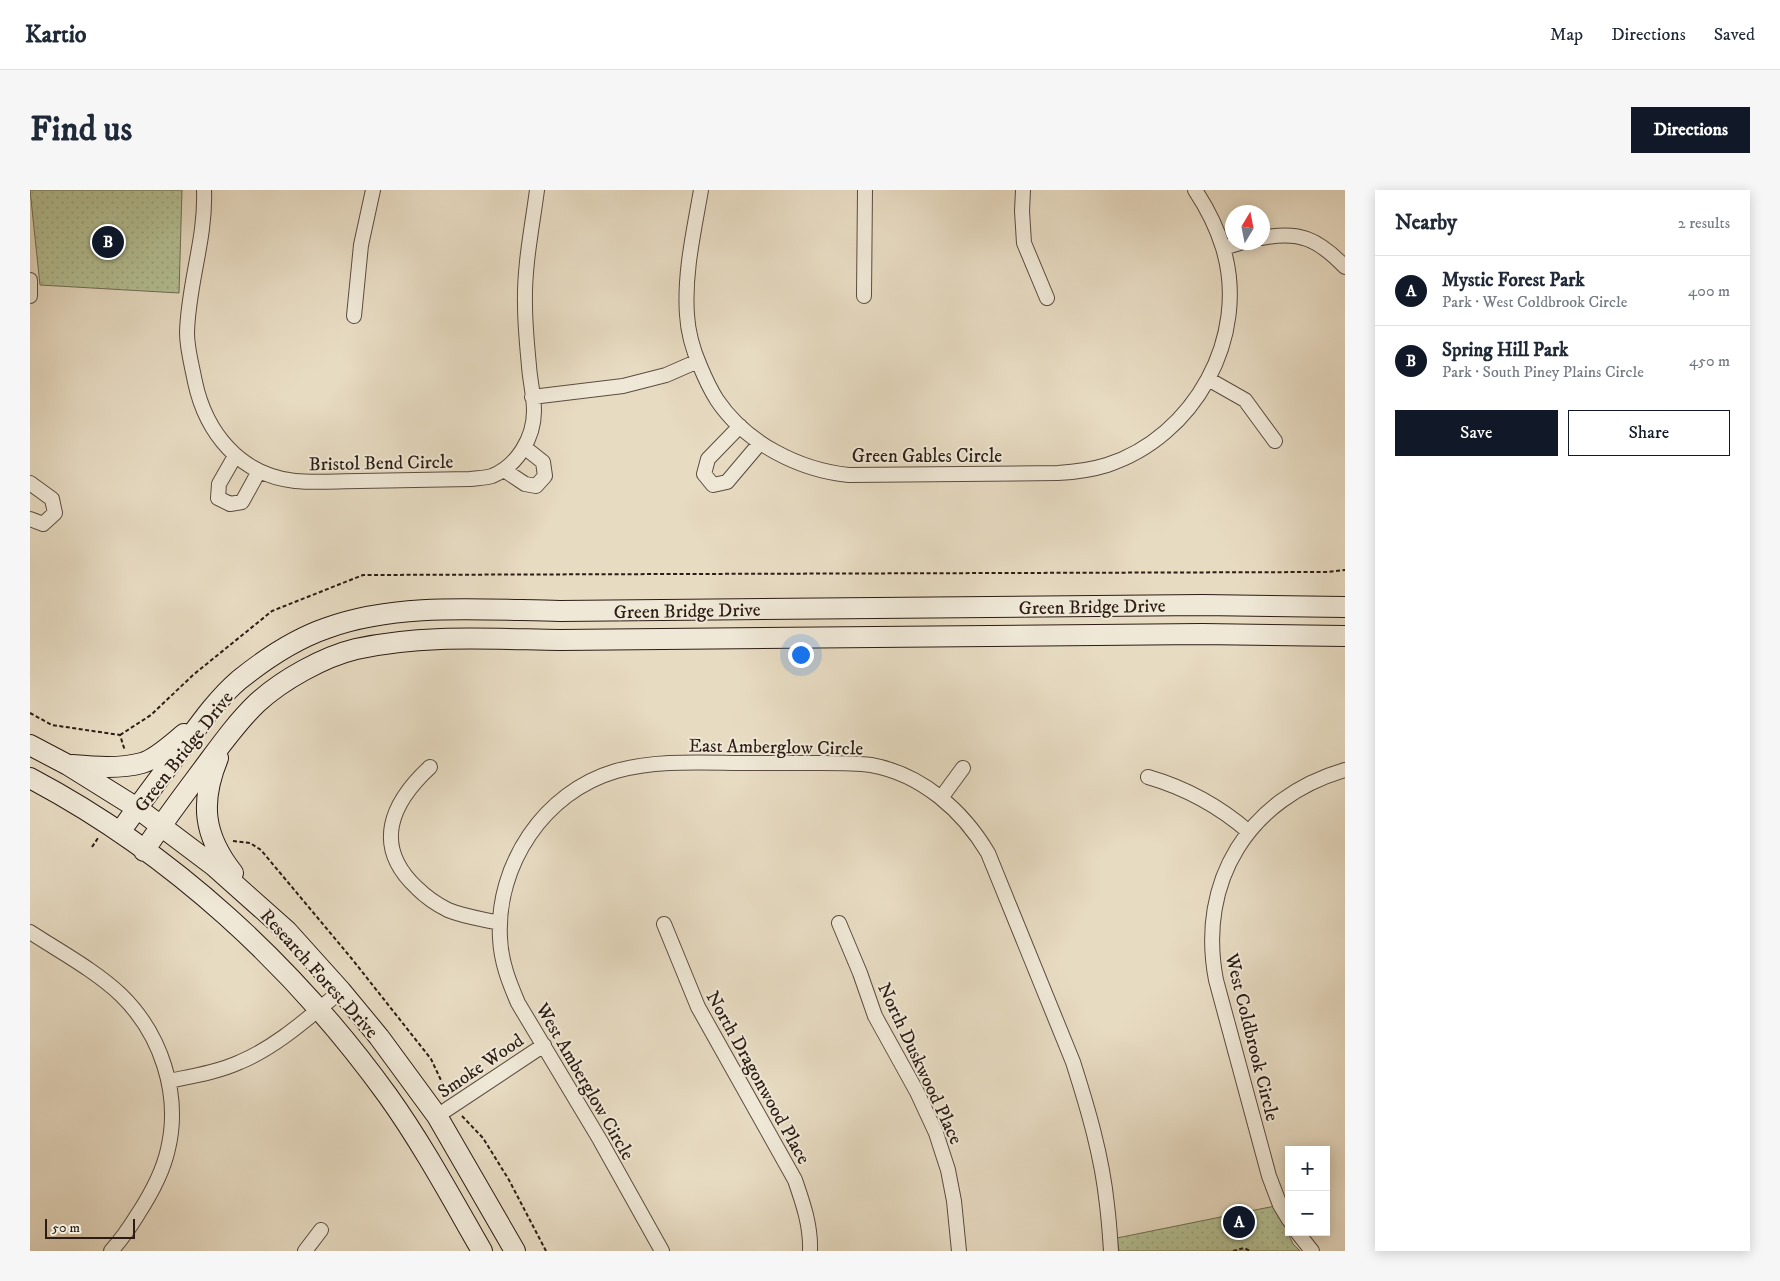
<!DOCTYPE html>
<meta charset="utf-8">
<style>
body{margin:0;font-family:"IM FELL DW Pica",serif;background:#f6f6f7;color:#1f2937}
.controls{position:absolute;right:15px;bottom:15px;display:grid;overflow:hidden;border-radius:0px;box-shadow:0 2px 12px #0003}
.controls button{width:45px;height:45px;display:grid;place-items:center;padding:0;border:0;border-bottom:1px solid #e0e1e3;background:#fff;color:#1f2937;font:25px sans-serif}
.compass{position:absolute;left:1195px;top:15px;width:45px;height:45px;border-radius:50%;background:#fff;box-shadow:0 2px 12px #0003;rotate:10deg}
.scale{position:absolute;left:15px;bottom:12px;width:90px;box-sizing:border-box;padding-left:5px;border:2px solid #2c1c15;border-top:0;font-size:14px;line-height:18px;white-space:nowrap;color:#2c1c15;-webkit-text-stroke:4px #efe8d7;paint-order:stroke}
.you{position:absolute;left:770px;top:464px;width:18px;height:18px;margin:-12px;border:4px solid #fff;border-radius:50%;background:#1a73e8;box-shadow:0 0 0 8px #1a73e833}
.badge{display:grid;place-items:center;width:32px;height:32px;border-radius:50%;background:#111827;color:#fff;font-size:16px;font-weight:700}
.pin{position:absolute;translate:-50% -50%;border:2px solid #fff;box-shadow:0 1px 5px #0006}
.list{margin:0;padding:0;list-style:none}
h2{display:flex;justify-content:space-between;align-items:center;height:65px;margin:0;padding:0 20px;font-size:21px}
h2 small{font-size:16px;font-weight:400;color:#747a83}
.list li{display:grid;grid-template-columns:32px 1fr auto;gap:15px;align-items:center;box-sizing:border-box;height:70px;padding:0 20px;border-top:1px solid #e0e1e3}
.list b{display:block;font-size:19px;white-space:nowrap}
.list p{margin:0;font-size:16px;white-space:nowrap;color:#747a83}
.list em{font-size:16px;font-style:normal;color:#747a83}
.actions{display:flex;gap:10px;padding:15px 20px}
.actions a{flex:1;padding:11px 0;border:1px solid #111827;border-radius:0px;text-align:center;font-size:18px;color:#111827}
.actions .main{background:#111827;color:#fff}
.map{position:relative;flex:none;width:1315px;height:1061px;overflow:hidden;border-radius:0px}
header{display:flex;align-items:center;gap:30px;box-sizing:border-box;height:70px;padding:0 25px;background:#fff;border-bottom:1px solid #e0e1e3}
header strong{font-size:24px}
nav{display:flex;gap:28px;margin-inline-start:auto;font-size:18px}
.intro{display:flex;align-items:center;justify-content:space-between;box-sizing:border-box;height:120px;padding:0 30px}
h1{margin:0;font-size:35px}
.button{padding:12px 22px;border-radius:0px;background:#111827;color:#fff;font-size:18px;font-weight:700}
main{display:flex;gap:30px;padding:0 30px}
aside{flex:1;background:#fff;border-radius:0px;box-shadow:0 2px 12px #0003}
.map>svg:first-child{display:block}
.park{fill:url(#park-dots);stroke:#706e54}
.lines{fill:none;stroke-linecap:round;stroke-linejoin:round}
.minor-casing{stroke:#5b4c40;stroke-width:16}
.secondary-casing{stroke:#2c1c15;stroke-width:22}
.path{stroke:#2c1c15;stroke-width:2;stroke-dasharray:4 2.5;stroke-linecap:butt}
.minor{stroke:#efe8d7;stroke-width:14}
.secondary{stroke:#efe8d7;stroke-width:20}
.labels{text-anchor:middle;stroke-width:4;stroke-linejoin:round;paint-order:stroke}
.street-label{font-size:19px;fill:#2c1c15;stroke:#efe8d7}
</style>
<header>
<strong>Kartio</strong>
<nav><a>Map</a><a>Directions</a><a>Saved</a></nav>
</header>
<div class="intro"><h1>Find us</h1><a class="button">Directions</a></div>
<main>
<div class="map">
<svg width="1315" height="1061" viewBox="0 0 1315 1061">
<defs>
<pattern id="park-dots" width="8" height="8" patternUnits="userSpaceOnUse" patternTransform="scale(1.25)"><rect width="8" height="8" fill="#b4c094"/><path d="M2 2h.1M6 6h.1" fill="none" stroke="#9ba47f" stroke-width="1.8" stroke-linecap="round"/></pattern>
</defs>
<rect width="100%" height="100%" fill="#e7dbc2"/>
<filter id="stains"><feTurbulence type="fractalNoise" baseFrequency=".004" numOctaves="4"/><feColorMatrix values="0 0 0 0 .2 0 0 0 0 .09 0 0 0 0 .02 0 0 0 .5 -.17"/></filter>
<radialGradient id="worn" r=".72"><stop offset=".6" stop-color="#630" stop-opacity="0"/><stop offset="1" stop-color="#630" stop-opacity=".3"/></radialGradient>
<!-- park -->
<path class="park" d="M0,0h152l-3,103 -139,-8z
M1245,1016l18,38 7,7h-181l-2,-13z"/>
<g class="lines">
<!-- minor casing -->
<g class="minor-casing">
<path id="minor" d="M174,0c2,49 -16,94 -17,143 0,16 5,33 8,49 11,51 45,93 100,99 21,2 43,0 65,0 36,-1 73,-1 110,-2 7,-1 16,-1 22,-3 25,-10 42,-38 42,-65 0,-15 -4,-30 -5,-45 -2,-21 -4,-41 -4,-62 -1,-38 7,-76 12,-114
M671,0c-7,41 -17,83 -14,125 1,17 6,35 13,51 5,12 10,23 17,34 29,43 82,70 132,75l209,-2c17,-1 33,-3 49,-8 87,-28 143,-128 116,-217 -6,-20 -16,-40 -28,-58
M993,0l-1,21 2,32 23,55
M1232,48c38,-8 57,2 83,29
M1193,58l20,-6
M0,90v16
M834,106l1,-106
M324,126l7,-71 12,-55
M1178,189l37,21 30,41
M502,207l91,-11 43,-11 32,-14
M710,236l-32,33 -4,15 9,11 14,-3 33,-39
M205,266l-16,28 -1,14 12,6 12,-2 17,-31
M474,280l21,14 11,2 9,-10 -2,-14 -19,-15
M0,293l22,16 3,14 -12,11 -13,-5
M400,577c-39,36 -58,79 -13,121 9,9 19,16 31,22 17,7 35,9 52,13
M1118,587c38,11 71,29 101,55
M911,608l22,-30
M809,733l21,50 15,43 42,76 19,41 12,37 6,31 5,50
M634,734l34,83 97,173c8,23 16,46 15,71
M0,742c29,19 66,39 91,63 40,39 60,99 47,154 -5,23 -17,45 -30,65 -8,13 -17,26 -27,37
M139,891c24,-5 49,-9 71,-19 38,-16 70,-46 101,-71
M407,926l107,-71
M1259,1030l-9,-15 -11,-29 -53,-196c-19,-99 33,-182 129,-210
M1267,1042l15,19
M275,1061l16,-21
M632,1061l-62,-111 -82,-137c-9,-21 -17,-41 -18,-65 -4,-73 44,-146 116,-167 43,-12 90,-8 135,-8 24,0 48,0 71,0 17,0 33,0 49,2 51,9 92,46 117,88l85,209c15,47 29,94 34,143 2,15 3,31 4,46"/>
</g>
<!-- secondary casing -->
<g class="secondary-casing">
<path id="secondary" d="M0,555l38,20 69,43 77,58 73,65 54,60 38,46 58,79 78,135
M188,568c-18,44 -15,77 15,115
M42,575c23,2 48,4 70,-2 14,-4 31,-20 42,-29
M0,588c142,75 264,188 358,318 35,49 64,103 94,155
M90,642c21,-30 43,-59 65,-88 16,-22 33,-46 54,-64 26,-21 56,-41 88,-52 71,-26 158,-18 233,-17l642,-6 143,2
M114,661c17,-26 35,-50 53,-74 19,-25 37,-52 60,-74 25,-23 66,-46 99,-54 67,-15 137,-10 204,-9l642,-6 143,2"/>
</g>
<!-- path -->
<path class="path" d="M0,523l22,12 68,10 5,16
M90,545l31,-20 42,-40 79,-64 91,-36 965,-3 17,-2
M203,651l17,2 11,7 91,109 79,100 16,34
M62,657l6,-9
M432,926l21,22 26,42 37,71
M1203,1061l11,-3 6,3"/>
<!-- minor -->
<use href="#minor" class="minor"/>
<!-- secondary -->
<use href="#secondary" class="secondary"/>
</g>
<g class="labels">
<!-- street labels -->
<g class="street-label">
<text x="897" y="272">Green Gables Circle</text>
<text transform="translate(351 272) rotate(-1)" y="7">Bristol Bend Circle</text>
<text transform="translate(1062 416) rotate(-1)" y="7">Green Bridge Drive</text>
<text transform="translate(657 420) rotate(-1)" y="7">Green Bridge Drive</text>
<text transform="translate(746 556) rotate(1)" y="7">East Amberglow Circle</text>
<text transform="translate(153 561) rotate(-52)" y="7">Green Bridge Drive</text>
<text transform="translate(290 783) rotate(48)" y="7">Research Forest Drive</text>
<text transform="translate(1223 847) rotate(76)" y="7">West Coldbrook Circle</text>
<text transform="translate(891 873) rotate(65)" y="7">North Duskwood Place</text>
<text transform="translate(450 875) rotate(-34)" y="7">Smoke Wood</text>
<text transform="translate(729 887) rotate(61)" y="7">North Dragonwood Place</text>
<text transform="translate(556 891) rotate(60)" y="7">West Amberglow Circle</text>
</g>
</g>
<rect width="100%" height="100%" filter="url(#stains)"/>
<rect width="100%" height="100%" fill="url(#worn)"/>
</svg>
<div class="controls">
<button>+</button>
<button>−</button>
</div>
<svg class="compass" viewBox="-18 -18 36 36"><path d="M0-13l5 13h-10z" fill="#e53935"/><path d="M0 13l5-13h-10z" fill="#747a83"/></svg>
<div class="scale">50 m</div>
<div class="you"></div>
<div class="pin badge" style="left:1209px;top:1032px">A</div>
<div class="pin badge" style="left:78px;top:52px">B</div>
</div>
<aside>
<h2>Nearby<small>2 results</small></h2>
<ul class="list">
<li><span class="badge">A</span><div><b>Mystic Forest Park</b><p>Park · West Coldbrook Circle</p></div><em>400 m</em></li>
<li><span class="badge">B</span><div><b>Spring Hill Park</b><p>Park · South Piney Plains Circle</p></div><em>450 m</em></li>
</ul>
<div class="actions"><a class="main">Save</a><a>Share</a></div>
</aside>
</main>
